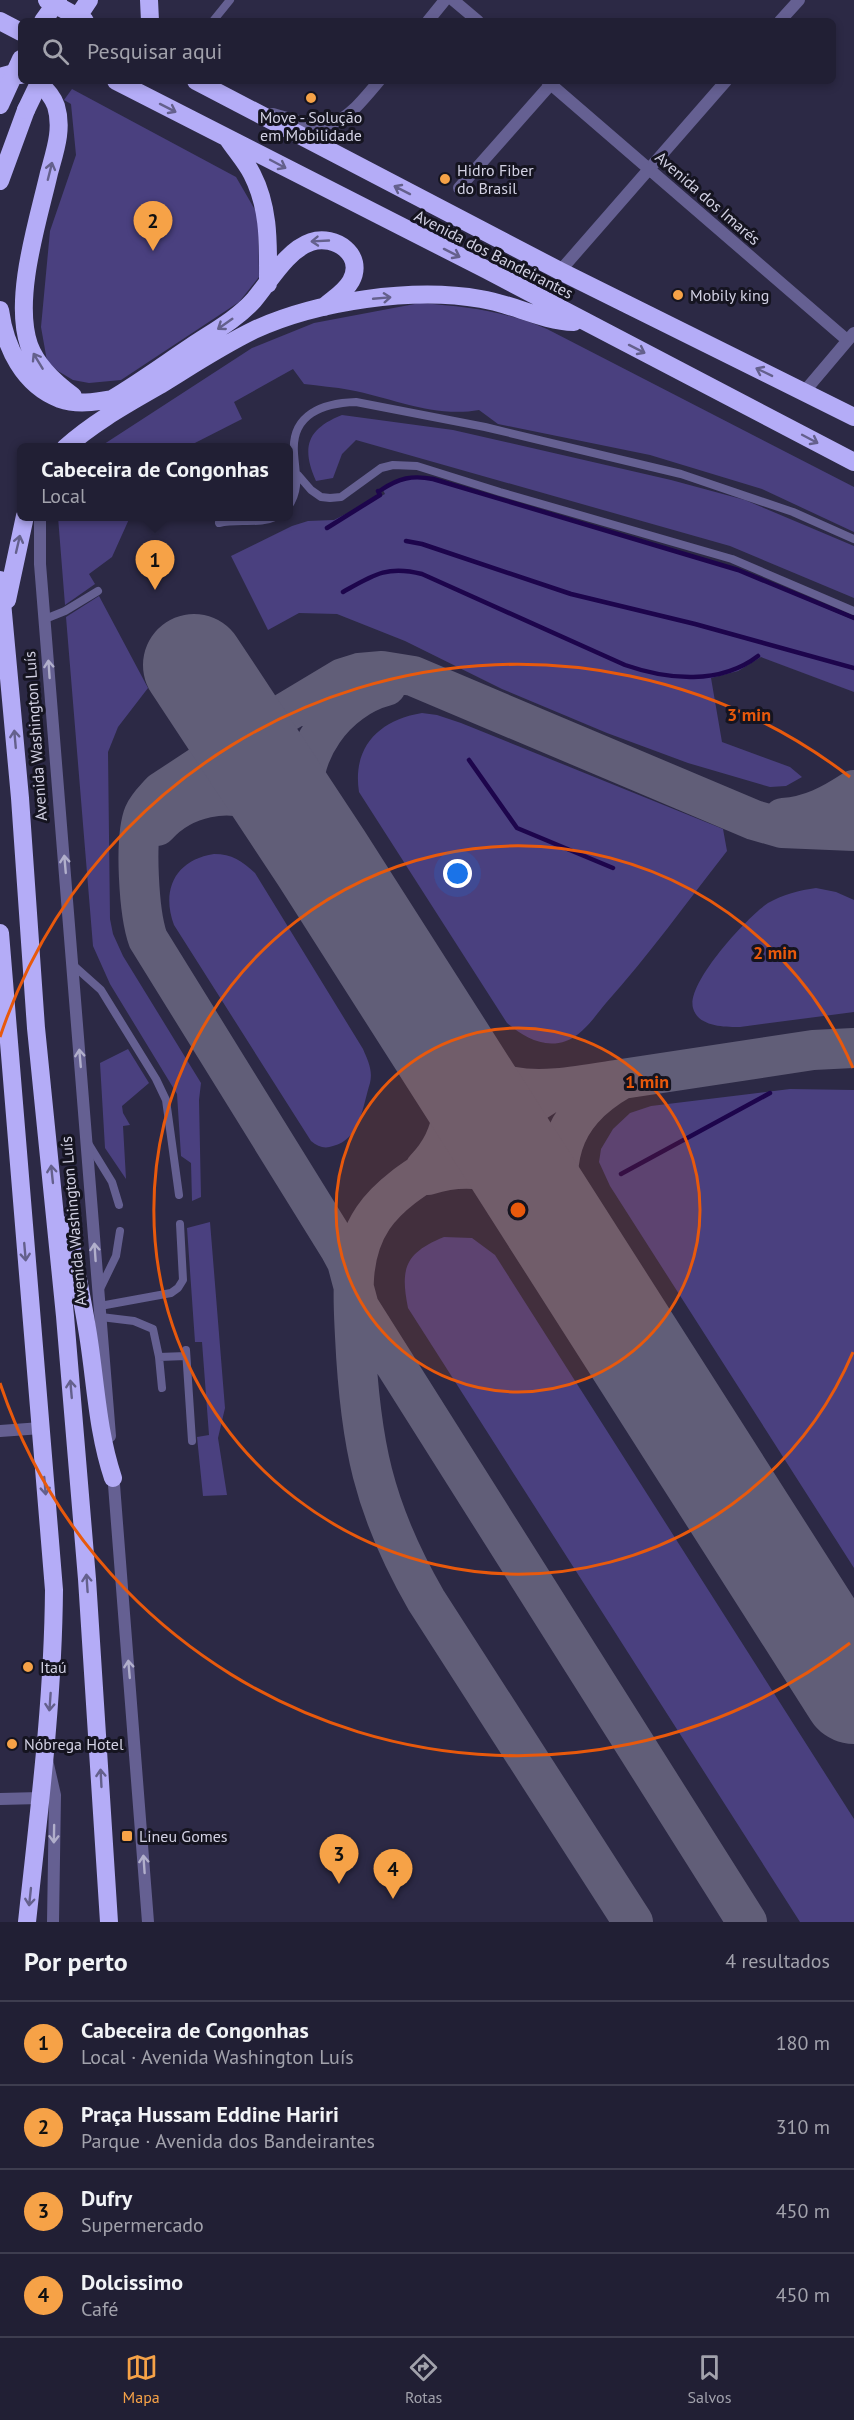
<!DOCTYPE html>
<html lang="pt">
<meta charset="utf-8">
<style>
body{margin:0;font-family:"PT Sans",sans-serif;background:#29273c;color:#f1f3f6}
.you{position:absolute;left:458px;top:874px;width:21px;height:21px;margin:-15px;border:4px solid #fff;border-radius:50%;background:#1a73e8;box-shadow:0 0 0 9px #1a73e833}
.badge{display:grid;place-items:center;width:39px;height:39px;border-radius:50%;background:#f6a247;color:#111;font-size:20px;font-weight:700}
.pin{position:absolute;translate:-50% -50px;filter:drop-shadow(0 2px 3px #0008)}
.pin::after{content:'';position:absolute;top:32px;width:21px;height:18px;background:inherit;clip-path:polygon(0 0,100% 0,50% 100%)}
.popup{position:absolute;left:17px;top:443px;width:276px;height:78px;box-sizing:border-box;display:grid;place-content:center;border-radius:9px;background:#211f34;filter:drop-shadow(0 2px 4px #0005);font-size:20px;white-space:nowrap;color:#a2a2ac}
.popup b{font-size:22px;color:#f1f3f6}
.popup::after{content:'';position:absolute;left:50%;top:100%;margin-left:-12px;border:12px solid transparent;border-top-color:#211f34}
.list{margin:0;padding:0;list-style:none}
h2{display:flex;justify-content:space-between;align-items:center;height:78px;margin:0;padding:0 24px;font-size:26px}
h2 small{font-size:20px;font-weight:400;color:#a2a2ac}
.list li{display:grid;grid-template-columns:39px 1fr auto;gap:18px;align-items:center;box-sizing:border-box;height:84px;padding:0 24px;border-top:2px solid #3e3d4f}
.list b{display:block;font-size:22px;white-space:nowrap}
.list p{margin:0;font-size:20px;white-space:nowrap;color:#a2a2ac}
.list em{font-size:20px;font-style:normal;color:#a2a2ac}
.icon{flex:none;width:33px;height:33px;fill:none;stroke:currentColor;stroke-width:2;stroke-linecap:round;stroke-linejoin:round}
.map{position:relative;flex:none;width:854px;height:1922px;overflow:hidden}
.search{position:absolute;background:#211f34;box-shadow:0 3px 9px #0003;left:18px;right:18px;top:18px;height:66px;display:flex;align-items:center;gap:15px;box-sizing:border-box;padding:0 21px;border-radius:9px;color:#a2a2ac;font-size:22px}
.sheet{height:414px;background:#211f34}
nav{display:flex;justify-content:space-around;align-items:center;box-sizing:border-box;height:84px;border-top:2px solid #3e3d4f;background:#211f34;font-size:16px;color:#a2a2ac}
nav a{display:grid;justify-items:center;gap:3px}
nav .on{color:#f6a247}
.map>svg:first-child{display:block}
.green{fill:#4a407f}
.lines{fill:none;stroke-linecap:round;stroke-linejoin:round}
.stream{stroke:#1d054c;stroke-width:4.5}
.taxiway{stroke:#615e78;stroke-width:40}
.runway{stroke:#615e78;stroke-width:102}
.lane{stroke:#656092;stroke-width:8}
.street{stroke:#656092;stroke-width:12}
.highway{stroke:#b4acf7;stroke-width:18}
.highway-bridge{stroke:#b4acf7;stroke-width:18}
.oneway{stroke:#64608c}
.oneway2{stroke:#b1afcb}
.ring{fill:none;stroke:#e8590c;stroke-width:3}
.poi-dot{fill:#f6a247;stroke:#151420;stroke-width:2}
.labels{text-anchor:middle;stroke-width:6;stroke-linejoin:round;paint-order:stroke}
.poi-label{font-size:16px;fill:#d2d1e3;stroke:#151420;text-anchor:start}
.street-label{font-size:16px;fill:#d2d1e3;stroke:#151420}
.centre{fill:#e8590c;stroke:#151420;stroke-width:3}
.ring-label{font-size:18px;text-anchor:middle;font-weight:bold;fill:#e8590c;stroke:#151420;stroke-width:6;stroke-linejoin:round;paint-order:stroke}
</style>
<div class="map">
<svg width="854" height="1922" viewBox="0 0 854 1922">
<rect width="100%" height="100%" fill="#2c2945"/>
<!-- green -->
<path class="green" d="M72,89l164,88 22,38 1,62 -20,25 -118,78 -32,3 -16,-3 -15,-9 -11,-10 -6,-34 9,-96 26,-76 -5,-51 -7,-4z
M420,303c49,4 81,7 127,26l307,158v45l-92,-43 -112,-34 -152,-31 -19,-14c-44,8 -87,-12 -129,-20 -15,-3 -31,-4 -46,-6l-11,-15 -59,33 8,17 -55,28 -89,1 154,-100 62,-25z
M342,415l111,15 218,50 74,20 109,46v52l-124,-52 -374,-106 -14,14 -9,24 -17,3c-15,-34 -9,-52 26,-66z
M409,478l24,2 305,91 116,49v72l-93,-35 -23,14 -27,7 11,64 68,25 12,10 -16,9 -16,1 -82,-24 -81,-30 -105,-44 -97,-48 -68,-27 -38,-1 -31,17 -37,-74 61,-30 16,-5 26,-1 51,-26 -2,-4 15,-9z
M58,517h72l-18,40 -23,17 6,10 -30,21z
M99,596l49,92 -30,39 -10,25 2,167 3,15 10,22 78,127 -2,17 2,97 -9,4 -1,-38 -10,-7 -4,-62 -67,-110 -17,-38 -27,-329z
M422,713l15,2 24,8 262,106 4,22c-40,51 -78,104 -121,152 -11,13 -23,32 -40,38 -22,8 -43,-4 -59,-18l-148,-231c-7,-45 20,-72 63,-79z
M214,854c18,0 28,7 41,19l108,176c5,12 10,21 7,34 -7,22 -10,57 -37,63 -8,3 -15,1 -22,-5l-137,-216c-13,-35 1,-65 40,-71z
M816,888l20,4 18,8v112l-114,15c-15,0 -42,0 -47,-19 -7,-25 55,-92 75,-105 14,-8 32,-13 48,-15z
M128,1049l21,34 -27,23 1,7 7,12 -7,1 3,53 -21,-31 -5,-85z
M790,1089l64,1v478l-244,-382 -11,-24 2,-13 12,-20 17,-16 21,-7z
M210,1222l15,186 -7,30 9,57 -24,1 -6,-59 12,-2 -7,-93h-7l-8,-114z
M444,1237l28,1 23,17 359,564v103h-54l-392,-614c-8,-40 -3,-55 36,-71z"/>
<g class="lines">
<!-- stream -->
<path class="stream" d="M381,490c18,-12 31,-15 52,-11l305,91 116,48
M327,528l53,-33 -2,-4
M406,541l16,3 149,50 124,30 159,44
M343,592c30,-17 44,-27 79,-18l203,91c43,15 95,20 133,-9
M469,760l48,68 96,40
M621,1174l149,-81"/>
<!-- taxiway -->
<path class="taxiway" d="M783,818c28,-2 48,-13 71,-28
M157,826c26,-29 71,-39 107,-22 13,6 26,16 39,24
M322,859c-6,-17 -14,-35 -17,-53 -9,-53 31,-107 81,-120
M431,1030c58,75 108,62 191,49 -68,39 -69,84 -61,154
M622,1079l191,-29 41,-2
M554,1090c-33,21 -66,42 -99,63 -29,19 -62,36 -82,65 -24,36 -20,76 -18,118 5,106 18,172 71,264l207,322
M425,1169c35,-36 31,-74 19,-120
M428,1175c28,-9 64,-10 90,9 10,9 20,20 30,29
M747,1922l-388,-615 -12,-45 -7,-13 -192,-310c-9,-25 -14,-101 -4,-125 4,-9 11,-15 17,-22l82,-54 100,-60 16,-5 23,-2 31,5 341,144 28,8 72,3"/>
<!-- runway -->
<path class="runway" d="M194,665l128,194 532,834"/>
<!-- lane -->
<path class="lane" d="M213,21l17,-21
M298,475l13,15 10,7 9,1 11,-1 40,-29 12,-3 24,1 83,26 232,67 122,52
M288,507c13,-19 7,-34 6,-54 -3,-39 29,-50 62,-51l129,25 196,47 112,38 61,27
M219,523c20,-5 40,2 59,-7
M45,619l20,-8 33,-20
M73,965l28,25 55,89 10,21 13,95
M88,1143l24,39 7,23
M99,1291l17,-35 4,-25
M100,1306l71,-13 7,-5 5,-8 -3,-56
M101,1317l33,4 19,8 6,28
M186,1350l6,91
M162,1388l-3,-31 27,-1"/>
<!-- street -->
<path class="street" d="M453,0l25,21
M428,21l17,-21
M780,21l19,-21
M547,81l300,259
M273,114c61,18 66,15 106,-33
M459,188l92,-104
M560,271l166,-190
M804,392l50,-59
M40,516v48l70,872
M0,1431l41,-3
M113,1472l35,450
M47,1760l8,35 -2,127
M0,1799l40,-1"/>
<!-- highway -->
<path class="highway" d="M47,0l38,21
M149,0l1,21
M0,21l21,11
M0,77l10,-3 11,1
M37,81c8,7 15,14 19,25 7,23 -1,45 -7,67 -11,48 -36,125 -20,172 8,22 26,38 44,51
M116,81l371,189 367,192
M196,81l364,190 294,146
M228,139c8,12 18,23 24,35 18,35 16,71 16,110
M0,181l26,-71
M0,310c5,37 23,75 60,89 17,6 35,3 52,0 27,-16 53,-35 80,-53 21,-14 45,-27 62,-46 16,-19 33,-50 57,-58 24,-8 54,13 40,39 -6,11 -18,18 -27,26
M65,448c29,-26 62,-44 95,-63 31,-19 61,-39 94,-55 63,-29 159,-43 227,-31 32,5 61,22 93,23
M0,580l20,218 16,230 29,288 22,263 22,343
M7,600l18,-84
M0,933l54,657c-1,112 -15,221 -27,332
M62,1225l8,15c7,34 14,67 19,101 7,47 9,92 24,137"/>
<!-- highway-bridge -->
<path class="highway-bridge" d="M43,21l15,-21
M75,21l14,-21
M0,105l21,-46
M26,110l14,-29"/>
</g>
<!-- one-way arrows -->
<defs><path id="oneway-shaft" d="M-6 0H5M1.5-3L5.5 0L1.5 3" fill="none" stroke-width="1.6" stroke-linecap="round" stroke-linejoin="round" transform="scale(1.5)"/></defs>
<g class="oneway">
<use href="#oneway-shaft" transform="translate(168 108) rotate(27)"/>
<use href="#oneway-shaft" transform="translate(278 164) rotate(28)"/>
<use href="#oneway-shaft" transform="translate(50 171) rotate(-76)"/>
<use href="#oneway-shaft" transform="translate(402 190) rotate(-153)"/>
<use href="#oneway-shaft" transform="translate(320 241) rotate(177)"/>
<use href="#oneway-shaft" transform="translate(452 253) rotate(27)"/>
<use href="#oneway-shaft" transform="translate(382 298) rotate(-5)"/>
<use href="#oneway-shaft" transform="translate(225 324) rotate(145)"/>
<use href="#oneway-shaft" transform="translate(637 349) rotate(27)"/>
<use href="#oneway-shaft" transform="translate(38 361) rotate(-121)"/>
<use href="#oneway-shaft" transform="translate(764 372) rotate(-154)"/>
<use href="#oneway-shaft" transform="translate(810 439) rotate(28)"/>
<use href="#oneway-shaft" transform="translate(18 544) rotate(-77)"/>
<use href="#oneway-shaft" transform="translate(15 739) rotate(-95)"/>
<use href="#oneway-shaft" transform="translate(52 1174) rotate(-96)"/>
<use href="#oneway-shaft" transform="translate(25 1252) rotate(85)"/>
<use href="#oneway-shaft" transform="translate(71 1389) rotate(-95)"/>
<use href="#oneway-shaft" transform="translate(45 1486) rotate(85)"/>
<use href="#oneway-shaft" transform="translate(87 1583) rotate(-94)"/>
<use href="#oneway-shaft" transform="translate(50 1702) rotate(94)"/>
<use href="#oneway-shaft" transform="translate(101 1778) rotate(-93)"/>
<use href="#oneway-shaft" transform="translate(30 1897) rotate(96)"/>
</g>
<g class="oneway2">
<use href="#oneway-shaft" transform="translate(49 669) rotate(-94)"/>
<use href="#oneway-shaft" transform="translate(65 864) rotate(-95)"/>
<use href="#oneway-shaft" transform="translate(80 1058) rotate(-95)"/>
<use href="#oneway-shaft" transform="translate(95 1252) rotate(-94)"/>
<use href="#oneway-shaft" transform="translate(129 1669) rotate(-95)"/>
<use href="#oneway-shaft" transform="translate(54 1834) rotate(91)"/>
<use href="#oneway-shaft" transform="translate(144 1864) rotate(-94)"/>
</g>
<!-- distance rings -->
<circle cx="518" cy="1210" r="182" fill="#e8590c" fill-opacity=".12"/>
<g class="ring">
<circle cx="518" cy="1210" r="182"/>
<path d="M853 1352A364 364 0 1 1 853 1068"/>
<path d="M850 1643A546 546 0 0 1 0 1383M0 1037A546 546 0 0 1 850 777"/>
</g>
<!-- markers -->
<g class="poi-dot">
<circle cx="311" cy="98" r="6"/>
<circle cx="445" cy="179" r="6"/>
<circle cx="678" cy="295" r="6"/>
<circle cx="28" cy="1667" r="6"/>
<circle cx="12" cy="1744" r="6"/>
<rect x="121" y="1830" width="12" height="12" rx="3"/>
</g>
<g class="labels">
<!-- poi labels -->
<g class="poi-label">
<text x="311" y="123" text-anchor="middle">Move - Solução<tspan x="311" dy="18">em Mobilidade</tspan></text>
<text x="457" y="176">Hidro Fiber<tspan x="457" dy="18">do Brasil</tspan></text>
<text x="690" y="301">Mobily king</text>
<text x="40" y="1673">Itaú</text>
<text x="24" y="1750">Nóbrega Hotel</text>
<text x="139" y="1842">Lineu Gomes</text>
</g>
<!-- street labels -->
<g class="street-label">
<text transform="translate(708 198) rotate(41)" y="6">Avenida dos Imarés</text>
<text transform="translate(494 254) rotate(27)" y="6">Avenida dos Bandeirantes</text>
<text transform="translate(35 736) rotate(-94)" y="6">Avenida Washington Luís</text>
<text transform="translate(73 1221) rotate(-95)" y="6">Avenida Washington Luís</text>
</g>
</g>
<circle cx="518" cy="1210" r="9" class="centre"/>
<g class="ring-label">
<text x="749" y="721">3 min</text>
<text x="775" y="959">2 min</text>
<text x="647" y="1088">1 min</text>
</g>
</svg>
<div class="you"></div>
<div class="pin badge" style="left:155px;top:590px">1</div>
<div class="popup"><b>Cabeceira de Congonhas</b>Local</div>
<div class="pin badge" style="left:153px;top:251px">2</div>
<div class="pin badge" style="left:339px;top:1884px">3</div>
<div class="pin badge" style="left:393px;top:1899px">4</div>
<div class="search"><svg class="icon" aria-label="search" viewBox="0 0 24 24"><circle cx="10" cy="10" r="6"/><path d="M15 15l6 6"/></svg>Pesquisar aqui</div>
</div>
<section class="sheet">
<h2>Por perto<small>4 resultados</small></h2>
<ul class="list">
<li><span class="badge">1</span><div><b>Cabeceira de Congonhas</b><p>Local · Avenida Washington Luís</p></div><em>180 m</em></li>
<li><span class="badge">2</span><div><b>Praça Hussam Eddine Hariri</b><p>Parque · Avenida dos Bandeirantes</p></div><em>310 m</em></li>
<li><span class="badge">3</span><div><b>Dufry</b><p>Supermercado</p></div><em>450 m</em></li>
<li><span class="badge">4</span><div><b>Dolcissimo</b><p>Café</p></div><em>450 m</em></li>
</ul>
</section>
<nav>
<a class="on"><svg class="icon" aria-label="map" viewBox="0 0 24 24"><path d="M3 6l6-2 6 2 6-2v14l-6 2-6-2-6 2zM9 4v14M15 6v14"/></svg>Mapa</a>
<a><svg class="icon" aria-label="directions" viewBox="0 0 24 24"><path d="M12 3l9 9-9 9-9-9zM9 14v-3h6M13 9l2 2-2 2"/></svg>Rotas</a>
<a><svg class="icon" aria-label="saved" viewBox="0 0 24 24"><path d="M7 4h10v16l-5-4-5 4z"/></svg>Salvos</a>
</nav>
